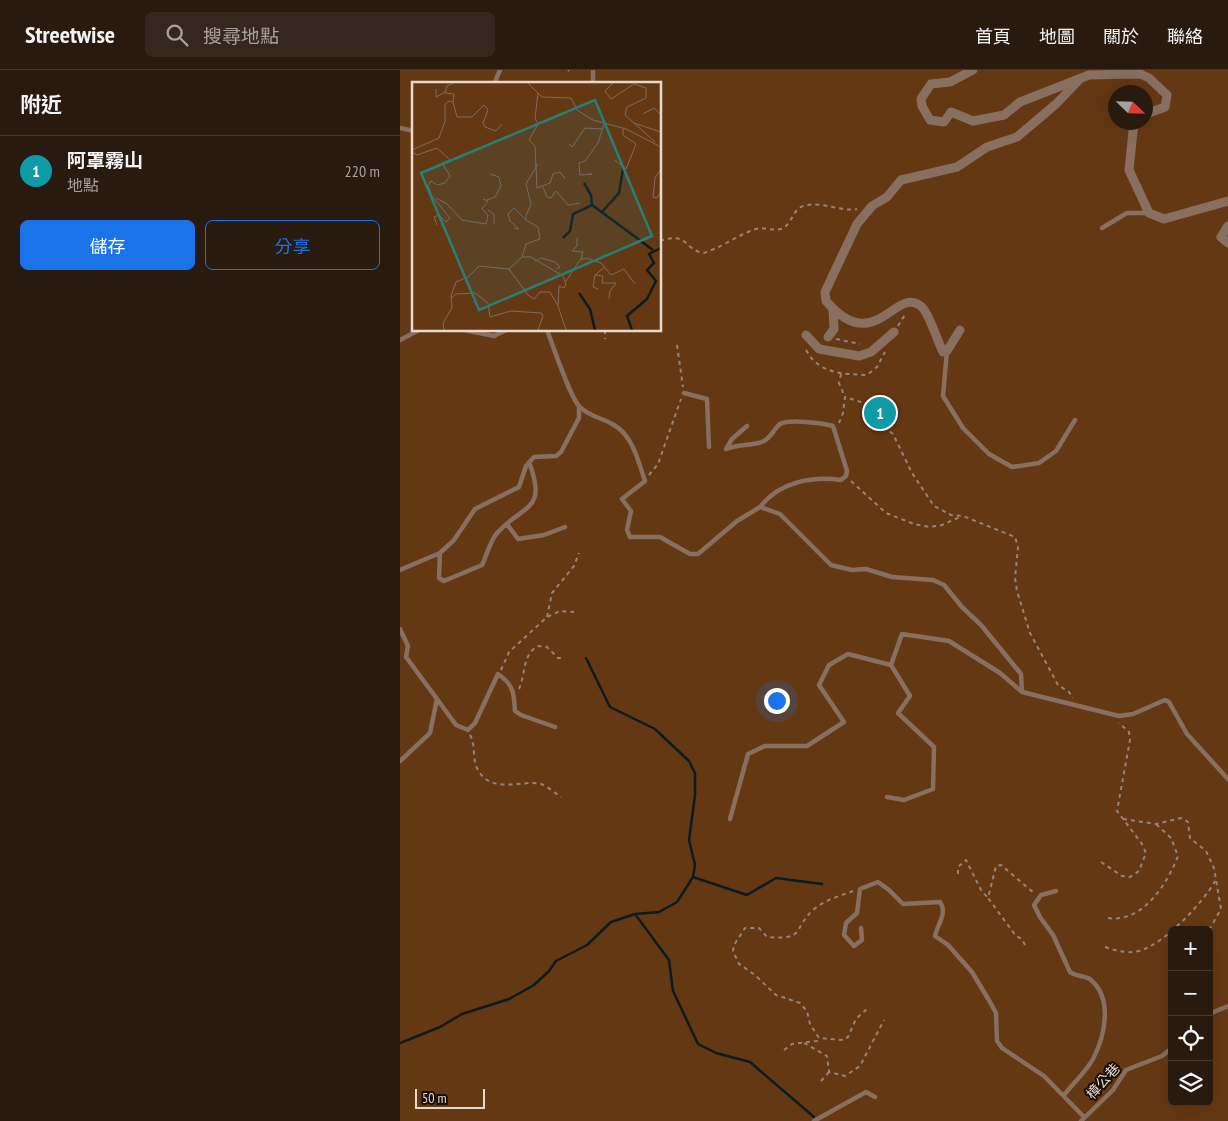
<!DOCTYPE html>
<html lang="zh-TW">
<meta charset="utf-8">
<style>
body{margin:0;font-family:"PT Sans Narrow","Noto Sans TC",sans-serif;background:#35271d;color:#f1f3f6}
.controls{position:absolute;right:15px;bottom:15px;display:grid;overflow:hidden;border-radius:8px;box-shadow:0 5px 20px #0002}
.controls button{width:45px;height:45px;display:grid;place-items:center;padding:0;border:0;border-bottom:1px solid #45382f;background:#291a0f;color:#f1f3f6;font:25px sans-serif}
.compass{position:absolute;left:708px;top:15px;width:45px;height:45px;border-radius:50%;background:#291a0f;box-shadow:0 5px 20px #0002;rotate:113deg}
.scale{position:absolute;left:15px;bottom:12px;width:70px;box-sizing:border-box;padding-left:5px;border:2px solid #e7d9d0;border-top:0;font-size:14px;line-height:18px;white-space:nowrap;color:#e7d9d0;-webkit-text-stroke:4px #180f08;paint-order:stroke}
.you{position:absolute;left:376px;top:630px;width:18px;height:18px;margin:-12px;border:4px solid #fff;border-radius:50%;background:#1a73e8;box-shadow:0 0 0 8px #1a73e833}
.badge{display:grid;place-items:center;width:32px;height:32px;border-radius:50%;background:#1a73e8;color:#fff;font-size:16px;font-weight:700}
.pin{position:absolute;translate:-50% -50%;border:2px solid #fff;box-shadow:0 1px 5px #0006}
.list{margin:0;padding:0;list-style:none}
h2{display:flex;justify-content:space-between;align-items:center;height:65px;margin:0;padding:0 20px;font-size:21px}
h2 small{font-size:16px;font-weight:400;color:#a5a19e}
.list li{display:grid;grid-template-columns:32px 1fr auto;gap:15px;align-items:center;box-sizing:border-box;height:70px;padding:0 20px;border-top:1px solid #45382f}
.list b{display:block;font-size:19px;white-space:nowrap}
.list p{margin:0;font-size:16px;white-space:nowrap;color:#a5a19e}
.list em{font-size:16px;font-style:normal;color:#a5a19e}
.actions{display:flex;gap:10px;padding:15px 20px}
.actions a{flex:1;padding:11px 0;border:1px solid #1a73e8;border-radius:8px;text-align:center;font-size:18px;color:#1a73e8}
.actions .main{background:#1a73e8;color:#fff}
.icon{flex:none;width:28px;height:28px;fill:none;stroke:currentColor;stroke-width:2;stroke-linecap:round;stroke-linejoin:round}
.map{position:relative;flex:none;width:828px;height:1051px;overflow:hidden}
header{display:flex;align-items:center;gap:30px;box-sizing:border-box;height:70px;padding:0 25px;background:#291a0f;border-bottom:1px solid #45382f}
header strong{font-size:24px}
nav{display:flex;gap:28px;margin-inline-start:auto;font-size:18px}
.search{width:350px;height:45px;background:#35271d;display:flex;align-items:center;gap:12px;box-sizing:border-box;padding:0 18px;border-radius:8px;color:#a5a19e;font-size:19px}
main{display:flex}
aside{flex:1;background:#291a0f}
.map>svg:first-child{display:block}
.green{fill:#653814;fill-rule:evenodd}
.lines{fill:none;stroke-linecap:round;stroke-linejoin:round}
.stream{stroke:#0b1c1e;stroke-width:2.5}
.path{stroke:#958478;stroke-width:2;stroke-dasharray:4 4;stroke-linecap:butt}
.lane{stroke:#886f5f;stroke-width:4.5}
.street{stroke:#886f5f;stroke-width:9}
.labels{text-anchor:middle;stroke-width:4;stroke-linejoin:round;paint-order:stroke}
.street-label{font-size:14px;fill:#e7d9d0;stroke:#180f08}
.inset-river{fill:none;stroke:#0b1c1e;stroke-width:2.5}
.inset-road{fill:none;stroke:#7d6c5f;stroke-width:1}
.view{fill:#258078;fill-opacity:0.15;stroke:#258078;stroke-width:2.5}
.inset-edge{fill:none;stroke:#e7d9d0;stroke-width:2.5}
</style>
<header>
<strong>Streetwise</strong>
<div class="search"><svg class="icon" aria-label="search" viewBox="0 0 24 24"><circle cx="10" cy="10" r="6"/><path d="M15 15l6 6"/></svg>搜尋地點</div>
<nav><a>首頁</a><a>地圖</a><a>關於</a><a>聯絡</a></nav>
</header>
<main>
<aside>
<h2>附近<small></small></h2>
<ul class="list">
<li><span class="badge" style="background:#0f9aa8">1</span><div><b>阿罩霧山</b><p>地點</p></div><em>220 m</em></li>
</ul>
<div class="actions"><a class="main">儲存</a><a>分享</a></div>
</aside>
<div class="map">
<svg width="828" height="1051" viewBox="0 0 828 1051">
<rect width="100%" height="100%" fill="#372314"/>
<!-- green -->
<path class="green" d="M0,0h828v1051h-828zM14,14h246v246h-246zM716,22h30v30h-30zM772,860h37v172h-37z"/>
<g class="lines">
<!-- stream -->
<path class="stream" d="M293,807l54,18 29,-17 46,6
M235,844l34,46 4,31 25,53 18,9 34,9 64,55
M0,973l40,-16 22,-13 47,-15 25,-14 15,-14 7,-10 31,-16 24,-23 24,-8 24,-2 18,-10 16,-25 2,-12 -6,-25 6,-45v-22l-6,-12 -34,-32 -45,-22 -24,-49"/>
<!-- path -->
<path class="path" d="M168,1l1,-1
M260,171c29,-10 23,9 44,12 18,-6 34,-18 52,-24 10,-3 21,5 30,-3 8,-8 8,-19 21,-21 17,-3 34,7 50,4
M498,256l8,-13
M205,260v9
M436,269l24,5
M277,275l6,42
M406,280c13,24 37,24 61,25l10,-8 8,-15
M441,304l-2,9 6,14
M439,353l4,-10 2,-16 25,8 13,10 4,14 6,5 19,39 22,33 17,9 12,1 52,21 3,10 -3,31 2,13 13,42 28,52 11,7 4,6
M249,405l9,-11 23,-65
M451,411l35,32 28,11 15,3 13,-2 20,-9
M147,547l5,-24 22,-27 5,-13
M101,600l8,-18 38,-35 13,-6 14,1
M119,619c7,-16 3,-34 19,-43l9,1 11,11h7
M70,665c6,11 2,23 7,33 13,28 46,11 64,16 6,2 14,9 20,13
M723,749l33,5 25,-6 7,4 2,16 16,13 8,17 7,41 -12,21
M701,792l21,14 8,1 9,-6 7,-18 -4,-9 -25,-33 13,-71 -1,-8 -10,-9
M558,804v-7l8,-7 15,30 7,8
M453,821c-13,5 -29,9 -40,19 -21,20 -7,30 -46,27l-8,-9h-14l-11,17 -1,6 6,13 16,11 21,20 24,8 7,8 3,13 9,14 24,2 5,-3 8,-18 13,-12
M708,848c35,5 59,-34 70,-62l-7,-18 -15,-14
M625,875l-3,-6 -6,-3 -28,-38 8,-32 5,-1 33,28
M705,877c12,4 22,7 34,4 24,-6 65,-49 76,-70
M404,973l23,13 2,16 16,4 15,-10 24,-46
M384,980l8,-6 25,-3 2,-3
M421,1011l8,-9"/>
<!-- lane -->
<path class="lane" d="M94,14l6,-14
M193,14v-14
M0,58l14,3
M702,158l25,-15h21
M64,260l30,6 12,-6
M147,260c6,15 23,68 33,77 10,10 23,11 34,18 19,11 24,36 31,56l-23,18 9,12 -4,19 3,7h30l30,17h8l39,-33 23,-14 20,7 51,51 21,5 14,-1 26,8 41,3 11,5 18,22 19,18 40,49 1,18
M0,270l19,-10
M547,281l-4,45 20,32 26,26 23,13 27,-4 17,-12 19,-31
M284,323l23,6 2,48
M347,356l-15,13 -6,10c12,-5 27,-3 38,-8 7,-4 10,-12 16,-17 9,-5 42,-1 53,2l14,45 -1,5 -5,4c-29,-4 -62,2 -81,27
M107,454l11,15 26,-4 21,-8
M40,483l-1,25 5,3 38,-16c5,-10 8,-24 15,-32 26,-29 51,-21 32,-71
M0,500l40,-17 14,-13 21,-31 44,-22 7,-21 8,-9 22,-1 5,-4 18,-34v-11
M0,559l8,17 -2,11 31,42 -7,34 -30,28
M37,629l19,26 12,5 7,-7 23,-49c16,11 16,20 17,37l6,4 34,12
M487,727l17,3 29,-11 1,-42 -36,-34 12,-17 -19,-31 11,-31 47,7 51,32 22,19 97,24 14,-2 32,-14 4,2 18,32 41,45
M330,749l18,-65 17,-8h42l37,-24 -25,-37 10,-20 19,-11 43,11
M656,821l-15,4 -7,10 6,12 13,18 17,37c6,5 15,3 21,8 22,19 14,56 2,79 -7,13 -20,24 -29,36
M461,858l1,12 -8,6 -10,-11 2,-12 11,-10 3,-24 18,-7 11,8 14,14 37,-2c8,11 -3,23 -5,34l13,9 24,27 18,30 6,11 1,28 5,7 42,28 40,41
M809,944l19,-8
M414,1051l52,-29 9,5
M681,1051l32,-31 13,-20 36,-14 10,-8"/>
<!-- street -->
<path class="street" d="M573,0l-23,12 -19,2 -10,15 1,7 8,14 14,2 7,-10 22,9 31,-6 16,-13 69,-27 51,-1 9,4 18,17 -2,12 -19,7
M734,52l-5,48 20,43 15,6 64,-18
M828,156l-7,11 7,6
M560,260l-13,21 -4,1c-5,-10 -14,-38 -21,-45 -26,-24 -46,52 -96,-6l-1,-9 32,-68 15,-18 15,-9 14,-17 56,-13 30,-20 30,-10 39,-33 25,-26
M406,265l13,14 40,7 12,-4 23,-20
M428,267l6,-8 -1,-20"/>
</g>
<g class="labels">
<!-- street labels -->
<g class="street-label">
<text transform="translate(703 1011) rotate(-48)" y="5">樟公巷</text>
</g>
</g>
<!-- overview -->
<g transform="translate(12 12)">
<rect width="249" height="249" fill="#372314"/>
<path d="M0,1h249v247h-249z" fill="#653814"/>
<path class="inset-river" d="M172,101l7,12 1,10M190,130l17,-19 4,-24M151,156l7,-7 3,-17 19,-9 61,45M167,211l11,16 5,21M220,248l-5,-14 20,-17 9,-18 -9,-11 7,-7 -5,-9 12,-6"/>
<path class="inset-road" d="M41,1l-6,3 -2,7 9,1 -1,8M116,1l14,14 29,1 6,12 16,10 33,9 35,18M201,1l-8,8 6,8 23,-15 12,4v10l-19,9 -2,8 9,8 27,9M24,7v8l9,-5M126,11l-3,25 3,6 -9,16 6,6 2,42 13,-5 3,-9 7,-2 5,7M231,32l11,-6 7,7M222,41l21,19M157,62l3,3 13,-19 17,1M0,68l27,-12 6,-17v-17l4,-3 4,1 4,15h15l12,-12 4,5 -5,13 2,4 11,4 6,-7M0,70l5,3 20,-7 13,12 -8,3 8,13 -5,7 -8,2 -6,-4 -3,5 4,10 18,22 -4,4 -7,-7 -5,2 3,8M203,78l11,9 10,-25 -13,-9v-6M249,87l-6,9 -2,19 4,1 4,-7M177,92h3l-12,1 -1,-12 6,-2 13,-18 6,-19M131,105l4,10 4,1 5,-7 12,14 12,-2M24,116l11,6 15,16 24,4 2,-9 -6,-6 6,-8 -5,-2M75,118l8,-3 6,-11 -2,-9 -9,-3M76,128l6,4v10M102,146l5,1 -9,-8 -2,-7 6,-6 12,12M165,156v8l-5,5 11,1 -2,7M110,175h9l32,19 3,8 -2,4 -5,-2 -1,20 8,24M123,179l6,-3 14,4 5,5 -4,2M97,187l13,-12 4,-13 14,-5 -2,-12 -12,-7v-4l5,-12 -5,-20 12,-20M97,187l19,26 6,4 6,-7h10l8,14M183,193l8,1 -1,7h14l-6,8 -1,8M154,199l14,-21 6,-2 15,5 10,12 13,-6 11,15M186,207l-5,-2 2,-12 10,-8M39,216l5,-4 19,-1 13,10 2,14 21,-6 30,2 2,3 -5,14M32,248l-1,-7 9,-15 -1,-12 5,-14 12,-5 11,-11 30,3"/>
<path class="view" d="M183,18l57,136 -173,74 -58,-137z"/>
<rect width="249" height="249" class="inset-edge"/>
</g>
</svg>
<div class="controls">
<button>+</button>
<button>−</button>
<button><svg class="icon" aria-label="locate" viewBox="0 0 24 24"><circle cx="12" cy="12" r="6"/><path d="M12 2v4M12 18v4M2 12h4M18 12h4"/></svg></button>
<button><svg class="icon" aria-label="layers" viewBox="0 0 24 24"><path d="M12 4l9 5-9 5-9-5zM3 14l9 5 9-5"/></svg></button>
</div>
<svg class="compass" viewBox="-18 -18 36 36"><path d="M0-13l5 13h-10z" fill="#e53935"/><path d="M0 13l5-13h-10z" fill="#a5a19e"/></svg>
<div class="scale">50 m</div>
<div class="you"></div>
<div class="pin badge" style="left:480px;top:343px;background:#0f9aa8">1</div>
</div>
</main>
